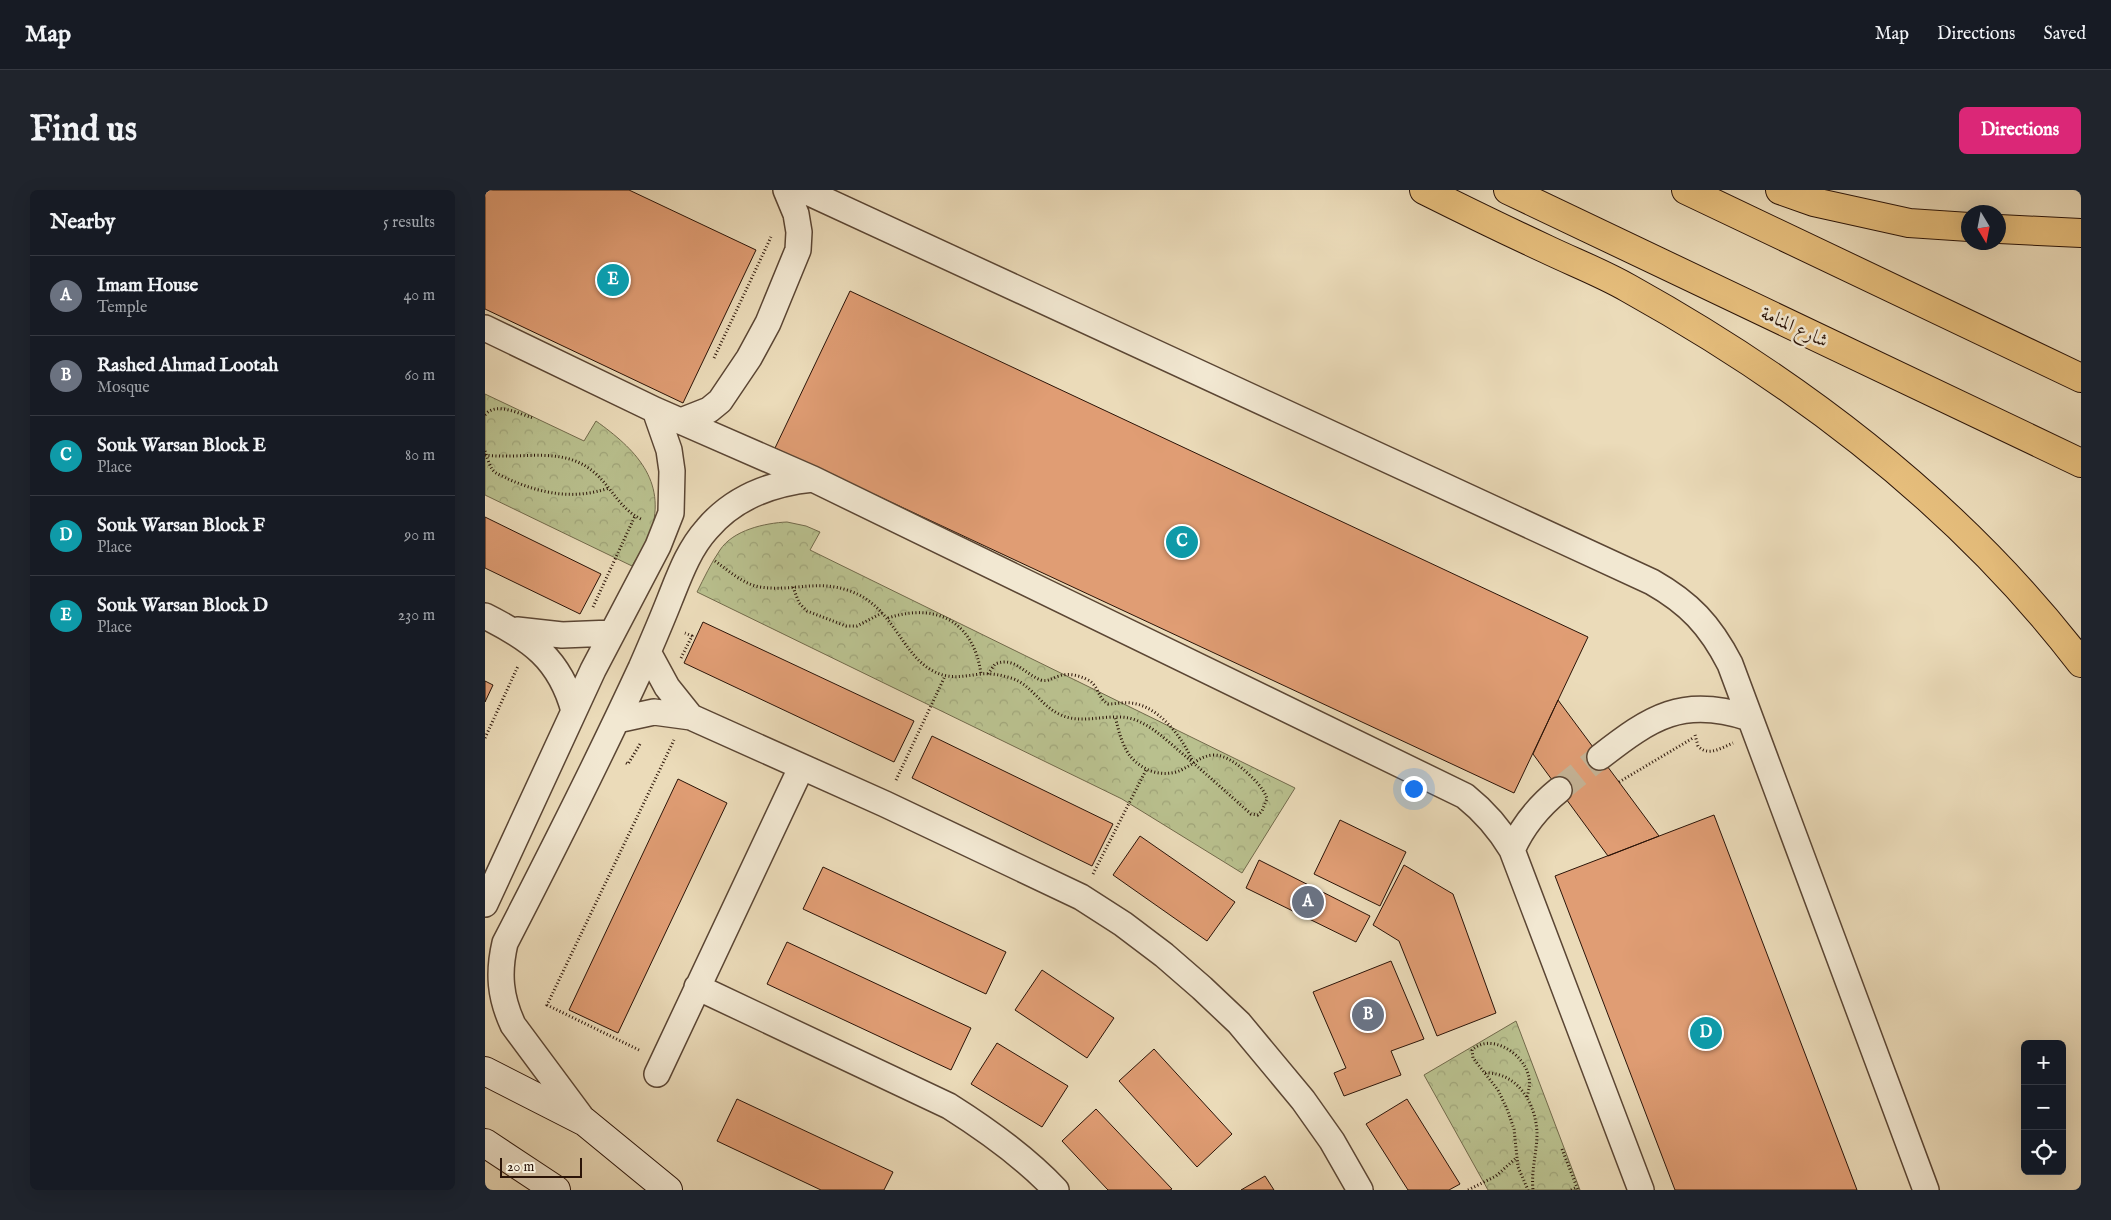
<!DOCTYPE html>
<meta charset="utf-8">
<style>
body{margin:0;font-family:"IM FELL English",Amiri,serif;background:#20242c;color:#f1f3f6}
.controls{position:absolute;right:15px;bottom:15px;display:grid;overflow:hidden;border-radius:8px;box-shadow:0 5px 20px #0002}
.controls button{width:45px;height:45px;display:grid;place-items:center;padding:0;border:0;border-bottom:1px solid #363941;background:#171b24;color:#f1f3f6;font:25px sans-serif}
.compass{position:absolute;left:1476px;top:15px;width:45px;height:45px;border-radius:50%;background:#171b24;box-shadow:0 5px 20px #0002;rotate:170deg}
.scale{position:absolute;left:15px;bottom:12px;width:82px;box-sizing:border-box;padding-left:5px;border:2px solid #2b1408;border-top:0;font-size:14px;line-height:18px;white-space:nowrap;color:#2b1408;-webkit-text-stroke:4px #f2e8d2;paint-order:stroke}
.you{position:absolute;left:928px;top:598px;width:18px;height:18px;margin:-12px;border:4px solid #fff;border-radius:50%;background:#1a73e8;box-shadow:0 0 0 8px #1a73e833}
.badge{display:grid;place-items:center;width:32px;height:32px;border-radius:50%;background:#db2777;color:#fff;font-size:16px;font-weight:700}
.pin{position:absolute;translate:-50% -50%;border:2px solid #fff;box-shadow:0 1px 5px #0006}
.list{margin:0;padding:0;list-style:none}
h2{display:flex;justify-content:space-between;align-items:center;height:65px;margin:0;padding:0 20px;font-size:21px}
h2 small{font-size:16px;font-weight:400;color:#9ea1a6}
.list li{display:grid;grid-template-columns:32px 1fr auto;gap:15px;align-items:center;box-sizing:border-box;height:80px;padding:0 20px;border-top:1px solid #363941}
.list b{display:block;font-size:19px;white-space:nowrap}
.list p{margin:0;font-size:16px;white-space:nowrap;color:#9ea1a6}
.list em{font-size:16px;font-style:normal;color:#9ea1a6}
.icon{flex:none;width:28px;height:28px;fill:none;stroke:currentColor;stroke-width:2;stroke-linecap:round;stroke-linejoin:round}
.map{position:relative;flex:none;width:1596px;height:1000px;overflow:hidden;border-radius:8px}
header{display:flex;align-items:center;gap:30px;box-sizing:border-box;height:70px;padding:0 25px;background:#171b24;border-bottom:1px solid #363941}
header strong{font-size:24px}
nav{display:flex;gap:28px;margin-inline-start:auto;font-size:18px}
.intro{display:flex;align-items:center;justify-content:space-between;box-sizing:border-box;height:120px;padding:0 30px}
h1{margin:0;font-size:35px}
.button{padding:12px 22px;border-radius:8px;background:#db2777;color:#fff;font-size:18px;font-weight:700}
main{display:flex;gap:30px;padding:0 30px}
aside{flex:1;background:#171b24;border-radius:8px;box-shadow:0 5px 20px #0002}
.map>svg:first-child{display:block}
.park{fill:url(#park-crowns);stroke:#726a4b}
.building{fill:#e09d74;stroke:#2b1408}
.lines{fill:none;stroke-linecap:round;stroke-linejoin:round}
.street-tunnel{stroke:#c5b396;stroke-width:25;stroke-dasharray:25 12;stroke-linecap:butt}
.street-casing{stroke:#5b4634;stroke-width:28}
.secondary-casing{stroke:#2b1408;stroke-width:30}
.primary-casing{stroke:#2b1408;stroke-width:30}
.highway-casing{stroke:#2b1408;stroke-width:30}
.path{stroke:#2b1408;stroke-width:3;stroke-dasharray:1 2.5;stroke-linecap:butt}
.street{stroke:#f2e8d2;stroke-width:25}
.secondary{stroke:#f2e8d2;stroke-width:28}
.primary{stroke:#e6be7c;stroke-width:28}
.highway{stroke:#e6be7c;stroke-width:28}
.labels{text-anchor:middle;stroke-width:5;stroke-linejoin:round;paint-order:stroke}
.street-label{font-size:19px;fill:#2b1408;stroke:#f2e8d2}
</style>
<header>
<strong>Map</strong>
<nav><a>Map</a><a>Directions</a><a>Saved</a></nav>
</header>
<div class="intro"><h1>Find us</h1><a class="button">Directions</a></div>
<main>
<aside>
<h2>Nearby<small>5 results</small></h2>
<ul class="list">
<li><span class="badge" style="background:#6b7280">A</span><div><b>Imam House</b><p>Temple</p></div><em>40 m</em></li>
<li><span class="badge" style="background:#6b7280">B</span><div><b>Rashed Ahmad Lootah</b><p>Mosque</p></div><em>60 m</em></li>
<li><span class="badge" style="background:#0f9aa8">C</span><div><b>Souk Warsan Block E</b><p>Place</p></div><em>80 m</em></li>
<li><span class="badge" style="background:#0f9aa8">D</span><div><b>Souk Warsan Block F</b><p>Place</p></div><em>90 m</em></li>
<li><span class="badge" style="background:#0f9aa8">E</span><div><b>Souk Warsan Block D</b><p>Place</p></div><em>230 m</em></li>
</ul>
</aside>
<div class="map">
<svg width="1596" height="1000" viewBox="0 0 1596 1000">
<defs>
<pattern id="park-crowns" width="20" height="18" patternUnits="userSpaceOnUse" patternTransform="scale(1.25)"><rect width="20" height="18" fill="#b9c08e"/><path d="M2 6a3 3 0 1 1 6 0M12 15a3 3 0 1 1 6 0" fill="none" stroke="#9fa479"/></pattern>
</defs>
<rect width="100%" height="100%" fill="#ebdbb9"/>
<filter id="stains"><feTurbulence type="fractalNoise" baseFrequency=".004" numOctaves="4"/><feColorMatrix values="0 0 0 0 .2 0 0 0 0 .09 0 0 0 0 .02 0 0 0 .5 -.17"/></filter>
<radialGradient id="worn" r=".72"><stop offset=".6" stop-color="#630" stop-opacity="0"/><stop offset="1" stop-color="#630" stop-opacity=".3"/></radialGradient>
<!-- park -->
<path class="park" d="M0,204l99,47 12,-20c39,28 71,59 55,111 -3,12 -13,23 -19,34l-147,-71z
M302,332l19,4 14,6 -10,18 485,238 -53,85 -120,-74 -425,-207c7,-14 14,-29 23,-42 13,-20 45,-27 67,-28z
M1031,831l64,169h-92l-64,-115z"/>
<!-- building -->
<path class="building" d="M0,0h144l127,60 -73,153 -198,-94z
M365,101l738,346 -74,156 -739,-345z
M0,327l116,57 -21,40 -95,-46z
M218,432l211,99 -20,41 -210,-99z
M0,491l8,4 -8,17z
M1073,510l61,82 40,54 -51,20 -75,-102z
M447,546l181,88 -21,42 -180,-88z
M193,589l49,24 -109,230 -49,-23z
M1229,625l143,375h-182l-120,-314z
M855,630l66,32 -26,54 -66,-32z
M655,646l95,66 -28,39 -94,-66z
M774,670l111,56 -14,26 -110,-54z
M919,675l49,29 43,119 -59,23 -38,-95 -26,-16z
M338,677l183,85 -20,42 -183,-85z
M302,752l184,86 -20,42 -184,-86z
M906,771l33,78 -33,12 10,24 -57,21 -10,-23 12,-5 -33,-76z
M557,780l72,48 -27,40 -72,-48z
M512,853l71,43 -26,41 -71,-43z
M669,859l78,85 -35,33 -78,-86z
M252,909l156,73 -9,18h-63l-104,-49z
M922,909l53,85 -11,6h-41l-42,-66z
M611,919l76,80 -2,1h-62l-46,-49z
M780,986l9,14h-33z"/>
<g class="lines">
<!-- street-tunnel -->
<path class="street-tunnel" d="M1074,600l41,-33"/>
<!-- street casing -->
<g class="street-casing">
<path id="street" d="M318,0l849,392c37,21 58,43 78,82l196,526
M0,138l170,82 158,69 652,317c20,16 34,32 47,54l129,340
M196,231l28,-11 11,-9 29,-43 19,-35 30,-73 1,-18 -3,-18 -10,-24
M0,426c46,23 75,43 89,95
M32,440l45,5 50,-2
M163,462l19,35 24,30
M132,530l37,-8 37,5 194,87 196,93 42,27 41,31 38,33 37,35 64,77 29,41 28,49
M1115,567c51,-40 83,-61 149,-39
M1027,660c11,-25 26,-43 47,-60
M0,714l108,-234 65,-124 13,-33 1,-42 -3,-21 -14,-40
M212,797l252,119c38,24 76,51 107,84
M172,884l144,-306
M100,932l-72,-97c-13,-28 -15,-52 -8,-82 47,-91 93,-182 136,-275 10,-23 20,-46 29,-69 10,-25 19,-50 37,-70 27,-32 65,-46 106,-50"/>
</g>
<!-- secondary casing -->
<g class="secondary-casing">
<path id="secondary" d="M0,881l100,51 83,68
M0,953l71,47"/>
</g>
<!-- primary casing -->
<g class="primary-casing">
<path id="primary" d="M1023,0l573,273
M1201,0l395,188"/>
</g>
<!-- highway casing -->
<g class="highway-casing">
<path id="highway" d="M939,0c40,20 81,40 122,59 27,13 56,24 82,39 171,95 333,218 453,375
M1295,0l34,12 95,21 60,4
M1514,39l82,4"/>
</g>
<!-- path -->
<path class="path" d="M229,168l57,-121
M0,225c11,-14 34,-1 48,3
M0,261c2,6 4,13 7,18 3,5 11,7 16,10 34,15 66,21 101,9
M0,265c38,5 78,-10 110,18 17,15 25,36 46,46
M230,371c14,10 28,23 45,26 32,5 57,-8 90,4 43,15 51,63 83,80 17,9 30,5 48,3 10,-1 20,1 30,4 20,6 29,27 48,36 23,12 49,-2 74,5 17,6 30,18 44,30 25,21 49,43 74,65l7,1 4,-4 5,-12c-3,-11 -15,-22 -24,-30 -9,-7 -18,-14 -30,-14 -12,1 -18,8 -28,13 -20,12 -45,3 -57,-15 -7,-11 -10,-25 -13,-37
M308,397l6,16 8,8 39,15h11l25,-13
M108,417l42,-91
M403,428c49,-16 86,4 93,56
M196,468l11,-22 -7,-3
M503,484l7,-10c20,-8 29,10 46,16 7,2 11,-2 18,-4 8,-3 19,-1 27,3 13,5 11,19 22,25 8,0 15,-2 23,-1 28,3 51,34 61,57
M1210,545l3,11c10,11 23,2 35,-3
M0,548l33,-72
M141,573l2,1 12,-20
M411,590l49,-104
M1134,592l74,-44
M608,684l53,-104
M154,860l-92,-45 127,-265
M1000,883c32,-1 51,30 52,60 0,19 -6,37 -4,57
M1042,907c2,-8 4,-15 1,-23 -5,-20 -37,-42 -56,-24l1,8 25,32 9,19 7,20 4,38 10,23
M1077,959l16,41
M983,1000l28,-14 20,-18
M1086,1000l6,-3"/>
<!-- street -->
<use href="#street" class="street"/>
<!-- secondary -->
<use href="#secondary" class="secondary"/>
<!-- primary -->
<use href="#primary" class="primary"/>
<!-- highway -->
<use href="#highway" class="highway"/>
</g>
<g class="labels">
<!-- street labels -->
<g class="street-label">
<text transform="translate(1310 136) rotate(25)" y="7">شارع المنامة</text>
</g>
</g>
<rect width="100%" height="100%" filter="url(#stains)"/>
<rect width="100%" height="100%" fill="url(#worn)"/>
</svg>
<div class="controls">
<button>+</button>
<button>−</button>
<button><svg class="icon" aria-label="locate" viewBox="0 0 24 24"><circle cx="12" cy="12" r="6"/><path d="M12 2v4M12 18v4M2 12h4M18 12h4"/></svg></button>
</div>
<svg class="compass" viewBox="-18 -18 36 36"><path d="M0-13l5 13h-10z" fill="#e53935"/><path d="M0 13l5-13h-10z" fill="#9ea1a6"/></svg>
<div class="scale">20 m</div>
<div class="you"></div>
<div class="pin badge" style="left:823px;top:712px;background:#6b7280">A</div>
<div class="pin badge" style="left:883px;top:825px;background:#6b7280">B</div>
<div class="pin badge" style="left:697px;top:352px;background:#0f9aa8">C</div>
<div class="pin badge" style="left:1221px;top:843px;background:#0f9aa8">D</div>
<div class="pin badge" style="left:128px;top:90px;background:#0f9aa8">E</div>
</div>
</main>
